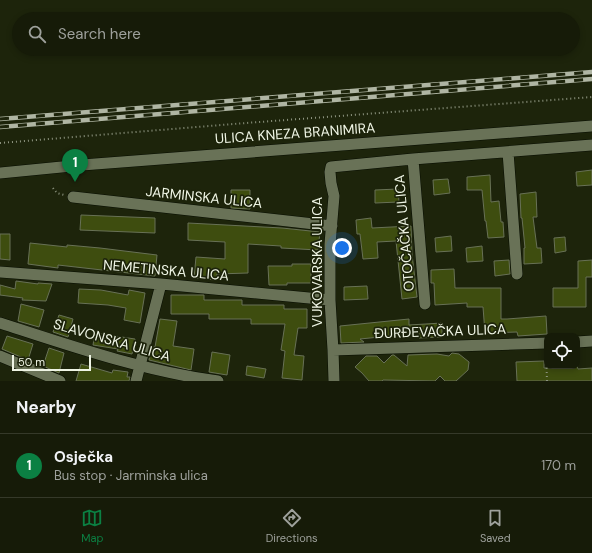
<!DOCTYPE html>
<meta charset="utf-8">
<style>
body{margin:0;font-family:"DM Sans",sans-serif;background:#232816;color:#f1f3f6}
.controls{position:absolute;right:12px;bottom:12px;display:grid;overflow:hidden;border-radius:8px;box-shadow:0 2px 6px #0003}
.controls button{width:36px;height:36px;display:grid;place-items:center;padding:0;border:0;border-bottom:1px solid #353929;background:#161b08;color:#f1f3f6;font:20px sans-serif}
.scale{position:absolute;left:12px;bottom:10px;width:79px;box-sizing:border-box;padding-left:4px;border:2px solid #eff5e5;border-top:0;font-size:11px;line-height:14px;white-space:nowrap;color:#eff5e5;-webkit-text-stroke:3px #1d240b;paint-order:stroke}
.you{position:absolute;left:342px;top:248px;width:14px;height:14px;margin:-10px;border:3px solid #fff;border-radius:50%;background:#1a73e8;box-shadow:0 0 0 6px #1a73e833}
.badge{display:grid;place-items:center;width:26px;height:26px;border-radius:50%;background:#0b8043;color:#fff;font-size:13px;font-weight:700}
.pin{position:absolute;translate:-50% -33px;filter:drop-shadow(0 1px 2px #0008)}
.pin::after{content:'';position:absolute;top:21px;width:14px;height:12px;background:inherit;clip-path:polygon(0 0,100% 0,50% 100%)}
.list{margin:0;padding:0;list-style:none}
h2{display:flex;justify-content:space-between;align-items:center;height:52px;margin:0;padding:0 16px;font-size:17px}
h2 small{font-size:13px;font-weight:400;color:#9ea19c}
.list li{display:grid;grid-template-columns:26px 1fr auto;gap:12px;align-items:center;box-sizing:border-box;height:64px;padding:0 16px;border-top:1px solid #353929}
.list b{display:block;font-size:15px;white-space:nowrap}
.list p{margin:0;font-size:13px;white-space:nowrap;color:#9ea19c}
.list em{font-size:13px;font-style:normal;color:#9ea19c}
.icon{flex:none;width:22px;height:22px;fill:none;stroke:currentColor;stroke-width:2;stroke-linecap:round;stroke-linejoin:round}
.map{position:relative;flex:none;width:592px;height:381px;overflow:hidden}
.search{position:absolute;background:#161b08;box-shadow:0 2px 6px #0003;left:12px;right:12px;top:12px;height:44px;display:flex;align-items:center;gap:10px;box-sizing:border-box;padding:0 14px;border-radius:22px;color:#9ea19c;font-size:15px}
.sheet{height:116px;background:#161b08}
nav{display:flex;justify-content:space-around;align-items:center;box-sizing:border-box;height:56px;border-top:1px solid #353929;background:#161b08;font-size:11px;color:#9ea19c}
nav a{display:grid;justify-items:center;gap:2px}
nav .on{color:#0b8043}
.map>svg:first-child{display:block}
.building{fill:#3e4d0f;stroke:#687156}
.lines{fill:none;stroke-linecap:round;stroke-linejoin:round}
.minor-casing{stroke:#070d00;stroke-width:12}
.secondary-casing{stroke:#070d00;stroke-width:12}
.path{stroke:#8e9580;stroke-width:2;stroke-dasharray:1 3;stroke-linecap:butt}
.minor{stroke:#697257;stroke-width:11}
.secondary{stroke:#697257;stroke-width:11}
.rail-casing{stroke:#afb5a3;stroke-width:4.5}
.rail{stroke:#1d240b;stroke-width:3;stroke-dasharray:9;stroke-linecap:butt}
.labels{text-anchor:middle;stroke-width:3.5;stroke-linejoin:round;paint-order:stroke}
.street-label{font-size:14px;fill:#eff5e5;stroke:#1d240b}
</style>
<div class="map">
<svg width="592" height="381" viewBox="0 0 592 381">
<rect width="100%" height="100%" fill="#1d240b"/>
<!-- building -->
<path class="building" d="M592,170v15l-15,1 -1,-14z
M490,175l1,27 8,-1 2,21h2l1,15 -16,1 -2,-17h-1l-3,-31h-15v-13z
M448,179l2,14 -16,2 -1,-15z
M398,189l1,13 -24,1v-13z
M231,190h19v19l-19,-1z
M536,192l1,25h-4l4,31h4l1,15 -18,1v-16h1l-3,-30h-1l-1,-24z
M81,215l74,3v15l-75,-3z
M371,218l1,10 39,-2 1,28 5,43 -15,2 -6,-58 -19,1 1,16 -15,1 -3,-25h-3l-1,-14z
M188,223l94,5 38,4 -2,18 -37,-2v-2l-33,-2v29l-31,1 -1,6 -22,-2 2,-21 29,2v-17l-37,-2z
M0,234h10v26l-10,-1z
M451,236l1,15 -16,1 -1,-14z
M565,237l1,14 -11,2 -1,-15z
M30,243l37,4v-2l33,3 57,7 -2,21 -97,-11v3l-30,-4z
M482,246l1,15 -16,1 -1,-14z
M509,260l1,14 -15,2 -1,-15z
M592,260v17h-6v30h-33v-19h25v-27z
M292,264h19v19h-24v2h-18l-1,-19h24z
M454,269l1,19h46v31h6l39,-3 1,18 -29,2 -1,-4 -32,1 -2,-26h-16v-4l-32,2 -1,-22h-3v-13z
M16,281l22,3v-1l14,1 -6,17 -24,-1 1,-2 -23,-3v-10l15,4z
M367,286l1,13 -24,1v-13z
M79,289l22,1 27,5 1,-5 16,3 -5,30 -16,-3 2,-12 -18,-3 -30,-2z
M171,295h33v5h38v5h42v4h23v19h-9l-4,27 10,1 -2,24 -20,-2 3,-27 -4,-1 4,-26h-34v-5h-42v-5h-38z
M21,304l23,6 -5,17 -21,-6z
M59,315l14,4 -5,18 -15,-5z
M160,319l17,2 -4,25 21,3 -3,21 -42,-10 3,-13h3z
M409,319v6l33,-2v14l-23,1v-5l-59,6 4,3 -23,1 -1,-17z
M95,333l40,6 -3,15 -15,-3 1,-2 -25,-4z
M7,336l26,8 -5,16 -26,-11z
M49,348l15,5 -5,20 -16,-7z
M212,352l18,3 -3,20 -18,-3z
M452,353l7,1 10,8 -1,8 -12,11h-11l-5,-5 -5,5 -52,-1 -1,1h-13l-7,-8 -7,-6 11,-11h11l7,7 8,-8h2l13,11 1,-11 29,-1 12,2z
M544,361v7l33,-2 1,3 14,-1v13h-75l-1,-19z
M81,364l31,9 1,-3 15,2 -1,5h3l-1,4h-53z
M247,366l19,3 -2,9 -18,-3z"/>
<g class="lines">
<!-- minor casing -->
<g class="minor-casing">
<path id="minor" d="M508,152l9,122
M413,159l12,145
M73,197l259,29
M0,272l161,12 169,16
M0,323c71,23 143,48 218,58
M577,342l15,-1
M333,350l214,-7
M0,356l60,25
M136,381l25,-97
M334,381l-1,-31 -3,-50v-56l4,-48 -3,-13 -1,-11 1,-5 82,-8 179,-14"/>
</g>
<!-- secondary casing -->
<g class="secondary-casing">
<path id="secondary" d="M0,173l82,-8 510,-39"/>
</g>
<!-- path -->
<path class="path" d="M0,143l246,-20 346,-26
M53,188l4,5 7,2
M546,352l1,29"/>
<!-- minor -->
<use href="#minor" class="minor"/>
<!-- secondary -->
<use href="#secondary" class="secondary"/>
<!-- rail casing -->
<g class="rail-casing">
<path id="rail" d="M0,119l592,-47
M0,127l592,-48"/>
</g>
<!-- rail -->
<use href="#rail" class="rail"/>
</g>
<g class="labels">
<!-- street labels -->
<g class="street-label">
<text transform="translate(295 133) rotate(-4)" y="5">ULICA KNEZA BRANIMIRA</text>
<text transform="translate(204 197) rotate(6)" y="5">JARMINSKA ULICA</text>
<text transform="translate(404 233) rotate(-95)" y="5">OTOČAČKA ULICA</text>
<text transform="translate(317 262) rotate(-90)" y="5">VUKOVARSKA ULICA</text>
<text transform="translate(166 270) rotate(5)" y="5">NEMETINSKA ULICA</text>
<text transform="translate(440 331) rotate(-2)" y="5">ĐURĐEVAČKA ULICA</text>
<text transform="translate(112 340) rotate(16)" y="5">SLAVONSKA ULICA</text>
</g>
</g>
</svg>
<div class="controls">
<button><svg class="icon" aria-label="locate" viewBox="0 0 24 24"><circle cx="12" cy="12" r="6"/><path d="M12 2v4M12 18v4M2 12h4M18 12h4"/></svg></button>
</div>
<div class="scale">50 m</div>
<div class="you"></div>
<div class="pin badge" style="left:75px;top:182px">1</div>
<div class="search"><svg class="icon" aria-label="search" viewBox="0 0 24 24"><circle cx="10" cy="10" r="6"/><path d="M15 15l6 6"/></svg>Search here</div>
</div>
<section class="sheet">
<h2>Nearby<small></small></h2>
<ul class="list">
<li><span class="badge">1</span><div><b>Osječka</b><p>Bus stop · Jarminska ulica</p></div><em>170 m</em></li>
</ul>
</section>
<nav>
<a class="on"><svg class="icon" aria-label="map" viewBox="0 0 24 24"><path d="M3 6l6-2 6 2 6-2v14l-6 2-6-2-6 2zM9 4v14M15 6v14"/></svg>Map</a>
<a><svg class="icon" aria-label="directions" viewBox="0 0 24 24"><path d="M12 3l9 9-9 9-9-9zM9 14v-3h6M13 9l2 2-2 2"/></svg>Directions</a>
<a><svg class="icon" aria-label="saved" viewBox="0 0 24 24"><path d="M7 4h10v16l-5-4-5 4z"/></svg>Saved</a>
</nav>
